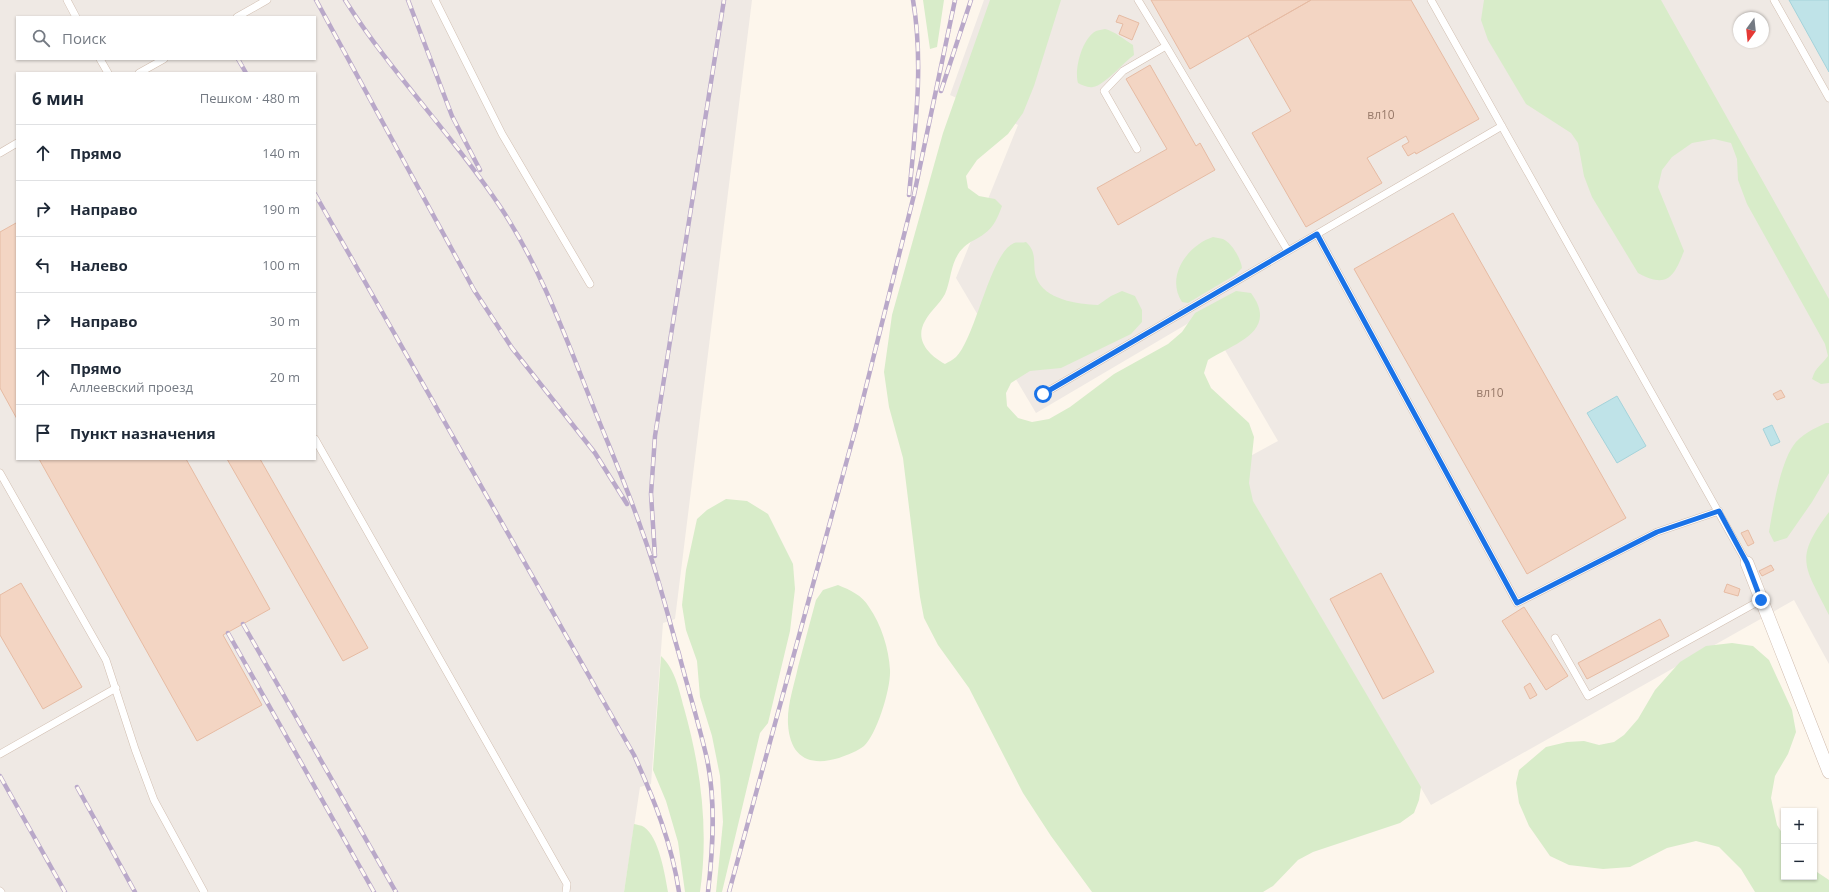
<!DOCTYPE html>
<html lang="ru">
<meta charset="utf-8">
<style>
body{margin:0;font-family:"Open Sans",sans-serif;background:#f6f6f7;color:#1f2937}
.controls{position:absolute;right:12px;bottom:12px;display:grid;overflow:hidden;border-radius:0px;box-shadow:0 1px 3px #0004}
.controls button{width:36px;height:36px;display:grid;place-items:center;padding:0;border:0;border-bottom:1px solid #e0e1e3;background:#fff;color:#1f2937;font:20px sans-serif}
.compass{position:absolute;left:1733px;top:12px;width:36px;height:36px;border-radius:50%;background:#fff;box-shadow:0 1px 3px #0004;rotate:195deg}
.stop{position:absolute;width:12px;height:12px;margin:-9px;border:3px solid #1a73e8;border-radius:50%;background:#fff}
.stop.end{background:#1a73e8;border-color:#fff;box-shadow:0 1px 4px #0008}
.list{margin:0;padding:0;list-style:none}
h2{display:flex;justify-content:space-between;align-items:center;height:52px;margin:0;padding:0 16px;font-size:17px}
h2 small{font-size:13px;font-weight:400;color:#747a83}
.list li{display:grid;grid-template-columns:26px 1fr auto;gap:12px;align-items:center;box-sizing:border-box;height:56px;padding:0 16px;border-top:1px solid #e0e1e3}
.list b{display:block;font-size:15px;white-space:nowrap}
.list p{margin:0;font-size:13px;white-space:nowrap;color:#747a83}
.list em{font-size:13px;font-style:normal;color:#747a83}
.icon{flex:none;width:22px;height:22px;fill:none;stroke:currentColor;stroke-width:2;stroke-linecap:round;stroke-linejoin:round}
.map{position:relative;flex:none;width:1829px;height:892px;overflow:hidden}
.search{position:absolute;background:#fff;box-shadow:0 1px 3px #0004;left:16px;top:16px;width:300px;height:44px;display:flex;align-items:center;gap:10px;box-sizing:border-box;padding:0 14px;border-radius:0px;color:#747a83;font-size:15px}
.panel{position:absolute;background:#fff;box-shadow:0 1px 3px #0004;left:16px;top:72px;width:300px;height:388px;border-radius:0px}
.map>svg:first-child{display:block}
.industrial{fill:#efe9e4;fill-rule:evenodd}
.green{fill:#d8ecc9}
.water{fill:#bfe3e8;stroke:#a5d3da}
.building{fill:#f3d5c3;stroke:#e6bba3}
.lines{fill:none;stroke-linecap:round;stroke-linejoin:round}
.lane-casing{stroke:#d1beb0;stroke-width:8}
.street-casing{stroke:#d1beb0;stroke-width:14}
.lane{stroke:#fff;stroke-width:7}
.street{stroke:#fff;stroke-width:13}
.rail-casing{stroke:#b9a8c9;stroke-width:4.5}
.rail{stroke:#fffaf3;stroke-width:3;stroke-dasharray:9;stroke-linecap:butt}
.route{stroke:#1a73e8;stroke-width:5}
.labels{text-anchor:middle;stroke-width:3.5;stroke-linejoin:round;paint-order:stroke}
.number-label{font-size:12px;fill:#987a6a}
</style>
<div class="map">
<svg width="1829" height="892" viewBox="0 0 1829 892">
<rect width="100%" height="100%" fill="#fdf6ec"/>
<!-- industrial -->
<path class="industrial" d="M0,0h752l-77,619 -12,4 -12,161 -11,3 -16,105h-624zM17,17h298v42h-298zM17,73h298v386h-298z
M984,0h845v664l-35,-64 -363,205 -199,-339 46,-25 -74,-127 -168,99 -80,-135 62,-153 -68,-30zM1739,18h24v24h-24z"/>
<!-- green -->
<path class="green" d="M923,0h21l-7,47 -7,2z
M990,0h71l-27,86 -11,27 -15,21 -31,26 -11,16 2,12 11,8 16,3 7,7c-4,11 -8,21 -18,28 -6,5 -14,7 -20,13 -14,13 -12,31 -19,47 -5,10 -15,17 -20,27 -11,19 4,34 20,43 3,-2 8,-4 11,-7 20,-20 34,-104 58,-114 3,-1 9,0 12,-1 12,11 6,21 10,35 8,23 42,27 62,28l13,-9 11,-5 13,5 7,14v12l-11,12 -70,34 -31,3 -19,12 -5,10 1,13 11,12 14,4 17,-3 21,-12 44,-33 54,-30 14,-12 13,-19 41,-22 15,2c29,39 -19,51 -43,67l-4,13 7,15 38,35 5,14 -5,46 4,18 168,286 -2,13 -5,13 -14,10 -87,29 -15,8 -25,26 -10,6h-171l-41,-56 -28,-43 -54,-105 -31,-43 -14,-27 -4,-21 -17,-139 -14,-51 -5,-35 8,-57 51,-182z
M1484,0h177l168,299v84l-8,1 -9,-5c4,-13 9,-13 16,-23l-3,-12 -78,-140 -9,-24 -1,-21 -6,-16 -17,-4 -22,4 -20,14 -10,13 -4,17 26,64c-10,26 -17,38 -46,22l-46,-76 -8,-21 -6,-33 -7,-10 -45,-29 -38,-64 -7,-20z
M1105,29c9,2 20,11 28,16l1,10c-11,8 -29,30 -41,32 -5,1 -11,-2 -15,-4 -4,-13 4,-45 18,-52 2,-1 6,-1 9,-2z
M1213,237c3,1 7,1 10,2 9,4 18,20 19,29l-7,7 -47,28 -6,-1c-17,-26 6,-57 31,-65z
M1826,423h3v50l-17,29 -25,36 -13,4 -5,-10c4,-24 11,-67 24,-86 7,-11 22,-18 33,-23z
M726,499l21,2 21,13 25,50 2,25 -5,42 -22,92 -8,10 -38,159h-6l7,-70 -3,-46 -8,-40 -12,-39 -3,-36 -11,-31 -4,-25 4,-35 11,-51 10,-9z
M1829,512v103c-24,-49 -36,-55 0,-103z
M838,585c12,5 24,10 31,22 12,17 20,42 21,63 1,18 -13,64 -26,76 -6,5 -17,9 -25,12 -30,9 -49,-1 -51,-34 -1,-19 6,-38 10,-57 6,-22 12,-45 18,-67l7,-10z
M1732,643l21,3 16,14 23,50 4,22 -8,22 -13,22 -4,22 6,27 7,11v41h30v-7l15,10v12h-74l-14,-23 -22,-22 -23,-6 -29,7 -37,19 -27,2 -34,-4 -19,-9 -21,-30 -10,-23 -3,-20 3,-13 27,-23 21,-5 17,-1 15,4 15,-3 10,-7 14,-16 17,-29 25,-28 26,-16z
M661,656c14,13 18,33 23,52 17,60 25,122 16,184h-15l-7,-50 -12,-41 -13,-31z
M634,824c3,1 7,1 10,3 15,10 21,48 24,65h-44z"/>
<!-- water -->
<path class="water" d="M1789,0h40v72z
M1617,396l29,50 -29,17 -30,-50z
M1772,425l8,17 -9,4 -8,-17z"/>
<!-- building -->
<path class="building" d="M1151,0h160l-121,69z
M1311,0h100l68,119 -63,35 -1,-2 -7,4 -6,-10 7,-4 -3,-6 -39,22 15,25 -76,44 -54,-94 39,-22 -43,-75z
M1119,15l20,8 -7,17 -13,-6 4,-10 -7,-2z
M1150,65l46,81 4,-3 15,27 -97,55 -21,-37 70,-39 -41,-70z
M1453,213l173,305 -99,56 -173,-305z
M16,223h1v196l-17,-31v-156z
M1781,390l4,7 -8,3 -4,-6z
M39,459h147l84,150 -47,26 39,70 -65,36z
M227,459h33l108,189 -25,13z
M1748,530l6,13 -6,3 -7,-13z
M1771,565l3,5 -12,6 -3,-5z
M1381,573l53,99 -51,27 -53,-100z
M21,583l61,104 -39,22 -43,-74v-40z
M1727,584l13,5 -2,7 -14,-4z
M1524,607l44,69 -22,14 -44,-69z
M1660,619l9,17 -82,43 -9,-16z
M1530,683l7,12 -7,4 -6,-12z"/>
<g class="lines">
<!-- lane casing -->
<g class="lane-casing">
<path id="lane" d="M67,0l9,17
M435,0l67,134 88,150
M1138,0l28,46
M1431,0l316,563
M1774,0l55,98
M237,17l30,-17
M100,59l8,14
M139,73l25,-14
M1137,149l-33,-58 19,-20 43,-25 122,205
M0,153l17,-10
M1317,234l200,369 140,-71 62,-21
M1043,394l459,-268
M315,439l252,445 -1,8
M0,473l106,187 29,89 19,51 50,92
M1555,638l33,58 173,-96
M0,754l116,-66
M0,891l1,1"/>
</g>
<!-- street casing -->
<g class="street-casing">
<path id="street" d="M1747,563l82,209"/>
</g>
<!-- lane -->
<use href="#lane" class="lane"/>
<!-- street -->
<use href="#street" class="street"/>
<!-- rail casing -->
<g class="rail-casing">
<path id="rail" d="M316,0l158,290 38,58 83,105 32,51
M345,0c46,73 107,134 154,205 43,64 68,136 96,206 16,40 33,79 47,120 15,40 25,82 37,123 9,35 20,70 28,105 9,43 6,90 1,133
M408,0l44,116 28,54
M238,59l8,14
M941,91l30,-91
M315,194l319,561c20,44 38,89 45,137
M909,195c6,-64 15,-131 4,-195
M655,556l-4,-62 4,-58 69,-436
M243,624l153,268
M228,633l146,259
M0,776l65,116
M77,787l58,105
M729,892l127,-465 58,-232 41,-195"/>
</g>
<!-- rail -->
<use href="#rail" class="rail"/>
</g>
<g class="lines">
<!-- route -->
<path class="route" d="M1043,394l274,-160 200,369 140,-71 62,-21 28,52 14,37"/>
</g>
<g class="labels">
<!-- number labels -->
<g class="number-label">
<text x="1381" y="119">вл10</text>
<text x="1490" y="397">вл10</text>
</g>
</g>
</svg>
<div class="controls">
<button>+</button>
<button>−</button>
</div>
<svg class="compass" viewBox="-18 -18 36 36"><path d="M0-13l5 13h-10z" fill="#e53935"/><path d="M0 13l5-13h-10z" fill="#747a83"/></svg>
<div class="stop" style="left:1043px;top:394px"></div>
<div class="stop end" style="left:1761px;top:600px"></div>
<div class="search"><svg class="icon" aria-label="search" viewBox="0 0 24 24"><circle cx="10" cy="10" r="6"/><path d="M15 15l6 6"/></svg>Поиск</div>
<section class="panel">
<h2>6 мин<small>Пешком · 480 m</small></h2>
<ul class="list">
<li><svg class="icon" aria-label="ahead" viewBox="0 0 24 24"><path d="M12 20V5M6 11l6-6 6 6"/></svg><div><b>Прямо</b></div><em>140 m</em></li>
<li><svg class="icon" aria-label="right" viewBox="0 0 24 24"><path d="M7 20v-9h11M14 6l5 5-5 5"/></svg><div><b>Направо</b></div><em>190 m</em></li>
<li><svg class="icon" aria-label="left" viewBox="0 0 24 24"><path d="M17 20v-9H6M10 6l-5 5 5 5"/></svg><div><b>Налево</b></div><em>100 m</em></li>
<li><svg class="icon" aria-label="right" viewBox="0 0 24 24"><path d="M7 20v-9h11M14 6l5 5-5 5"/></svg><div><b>Направо</b></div><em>30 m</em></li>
<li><svg class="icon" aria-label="ahead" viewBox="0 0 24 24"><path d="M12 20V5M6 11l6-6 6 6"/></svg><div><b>Прямо</b><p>Аллеевский проезд</p></div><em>20 m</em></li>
<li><svg class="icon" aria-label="arrive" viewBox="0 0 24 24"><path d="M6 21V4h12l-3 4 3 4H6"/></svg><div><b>Пункт назначения</b></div></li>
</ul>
</section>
</div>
